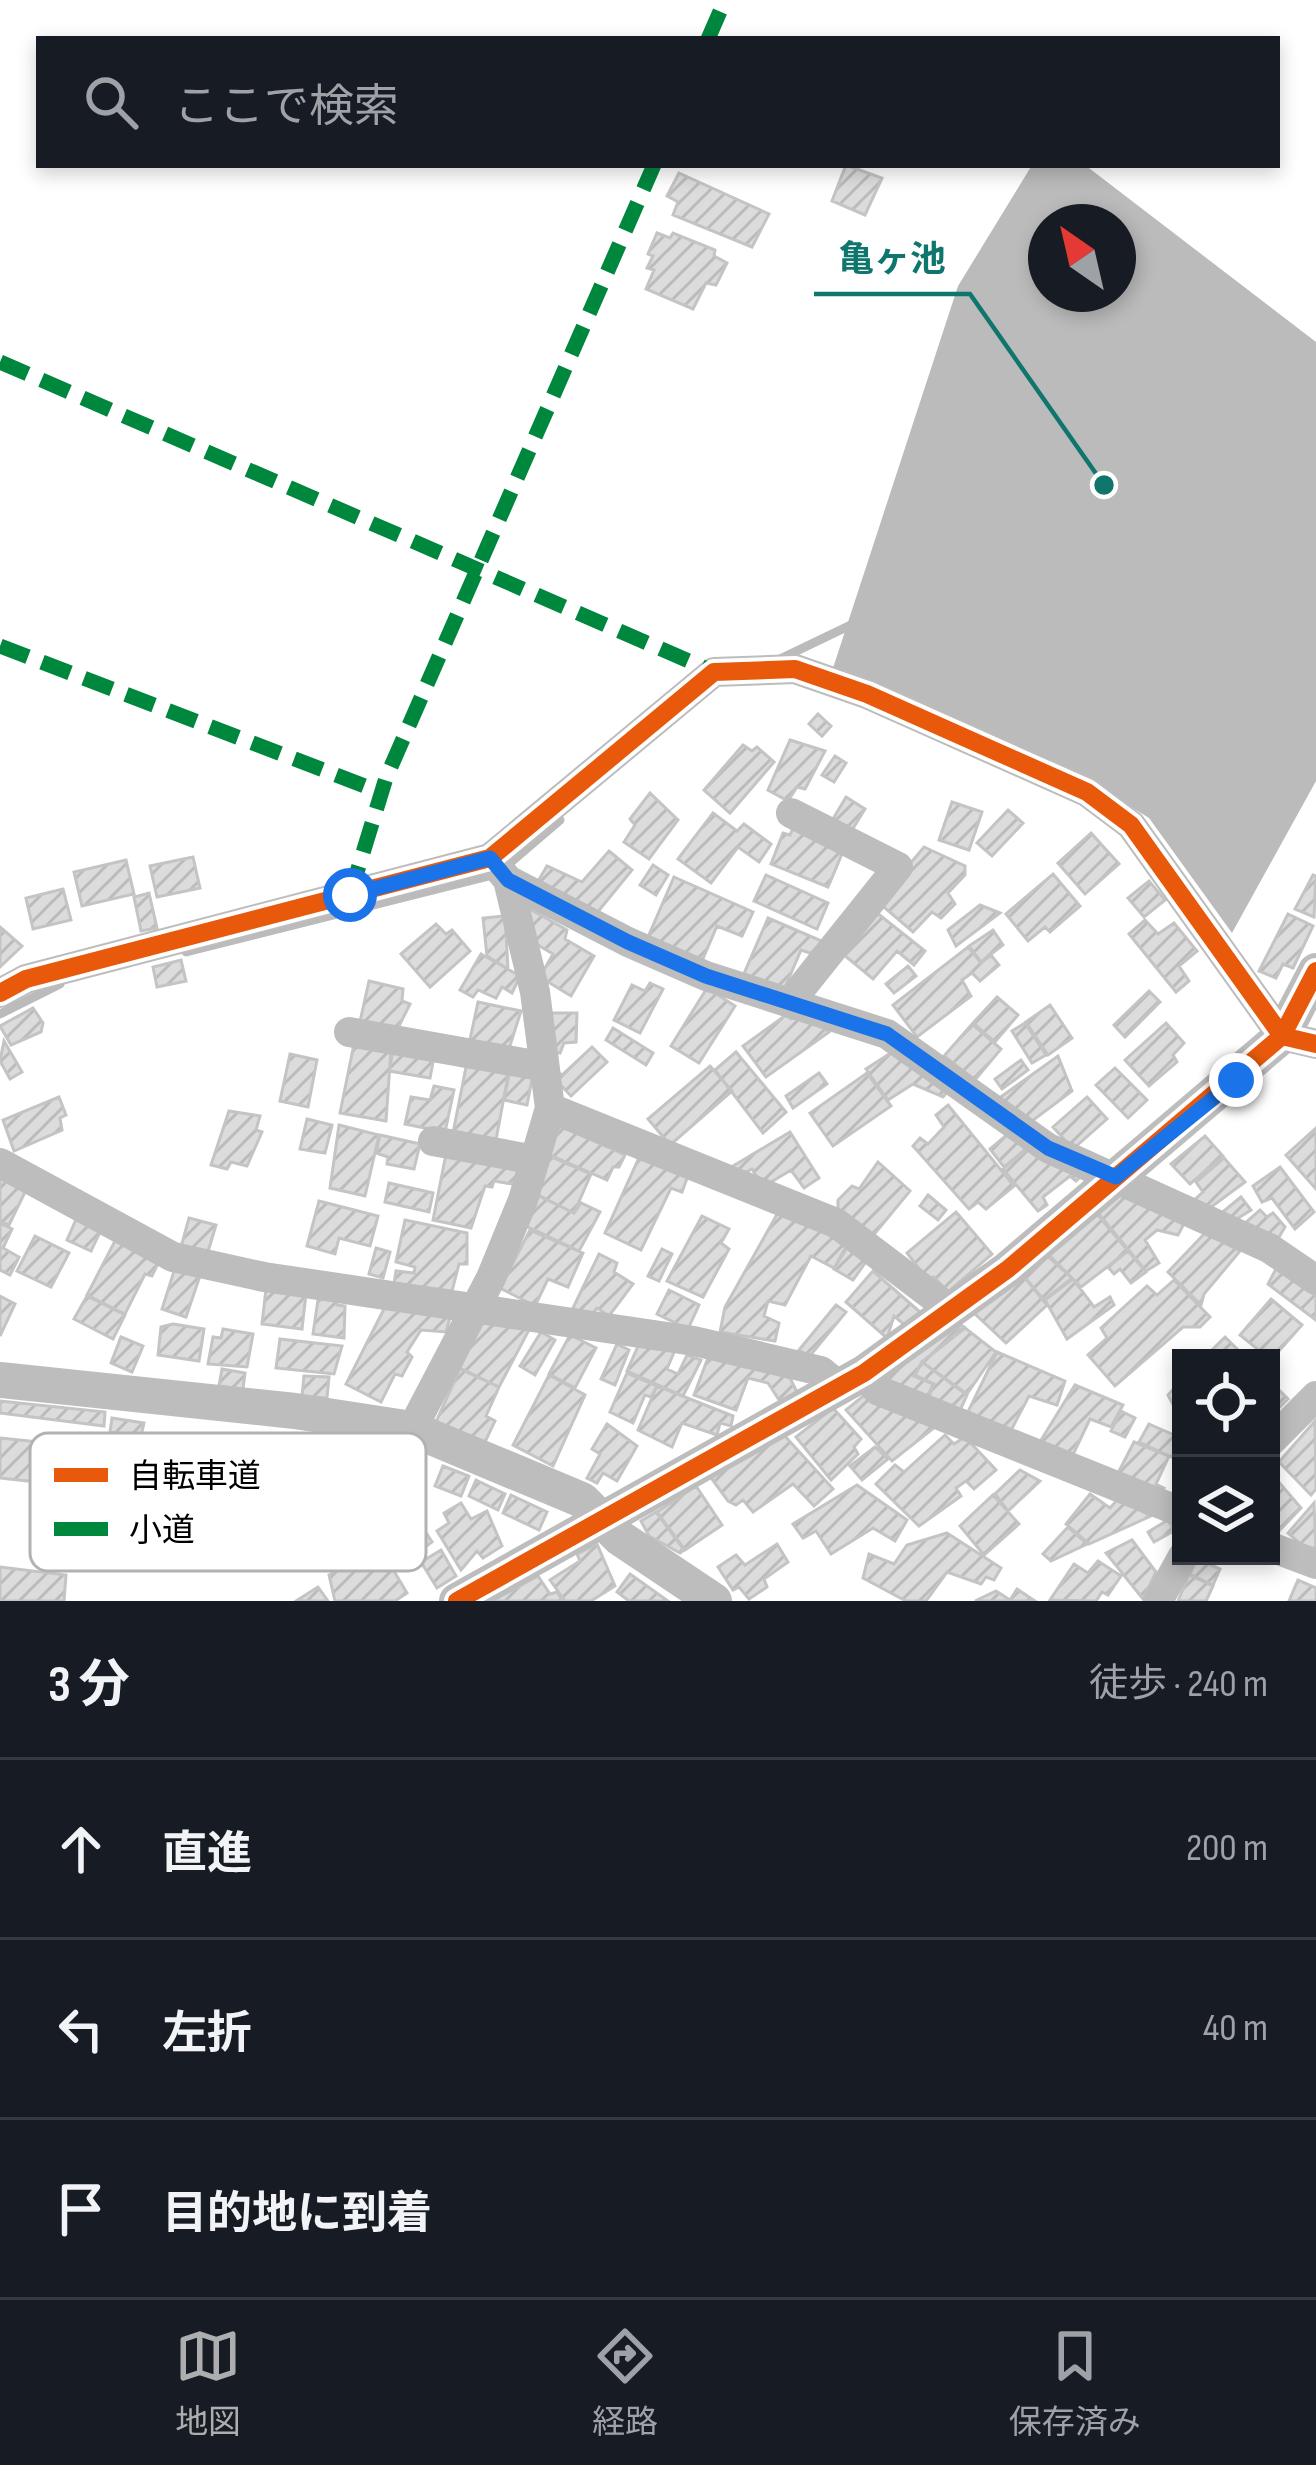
<!DOCTYPE html>
<html lang="ja">
<meta charset="utf-8">
<style>
body{margin:0;font-family:"Sofia Sans Condensed","Noto Sans JP",sans-serif;background:#242831;color:#f1f3f6}
.controls{position:absolute;right:36px;bottom:36px;display:grid;overflow:hidden;border-radius:0px;box-shadow:0 6px 18px #0003}
.controls button{width:108px;height:108px;display:grid;place-items:center;padding:0;border:0;border-bottom:3px solid #363941;background:#171b24;color:#f1f3f6;font:60px sans-serif}
.compass{position:absolute;left:1028px;top:204px;width:108px;height:108px;border-radius:50%;background:#171b24;box-shadow:0 6px 18px #0003;rotate:326deg}
.stop{position:absolute;width:36px;height:36px;margin:-27px;border:9px solid #1a73e8;border-radius:50%;background:#fff}
.stop.end{background:#1a73e8;border-color:#fff;box-shadow:0 3px 12px #0008}
.list{margin:0;padding:0;list-style:none}
h2{display:flex;justify-content:space-between;align-items:center;height:156px;margin:0;padding:0 48px;font-size:51px}
h2 small{font-size:39px;font-weight:400;color:#9ea1a6}
.list li{display:grid;grid-template-columns:78px 1fr auto;gap:36px;align-items:center;box-sizing:border-box;height:180px;padding:0 48px;border-top:3px solid #363941}
.list b{display:block;font-size:45px;white-space:nowrap}
.list em{font-size:39px;font-style:normal;color:#9ea1a6}
.icon{flex:none;width:66px;height:66px;fill:none;stroke:currentColor;stroke-width:2;stroke-linecap:round;stroke-linejoin:round}
.map{position:relative;flex:none;width:1316px;height:1601px;overflow:hidden}
.search{position:absolute;background:#171b24;box-shadow:0 6px 18px #0003;left:36px;right:36px;top:36px;height:132px;display:flex;align-items:center;gap:30px;box-sizing:border-box;padding:0 42px;border-radius:0px;color:#9ea1a6;font-size:45px}
.sheet{height:696px;background:#171b24}
nav{display:flex;justify-content:space-around;align-items:center;box-sizing:border-box;height:168px;border-top:3px solid #363941;background:#171b24;font-size:33px;color:#9ea1a6}
nav a{display:grid;justify-items:center;gap:6px}
nav .on{color:#adaeaf}
.map>svg:first-child{display:block}
.water{fill:#bbb;fill-rule:evenodd}
.lines{fill:none;stroke-linecap:round;stroke-linejoin:round}
.stream{stroke:#bbb;stroke-width:9}
.building{fill:url(#building-hatch);stroke:#c4c4c4;stroke-width:3}
.minor{stroke:#bdbdbd;stroke-width:30}
.tertiary{stroke:#bdbdbd;stroke-width:36}
.quiet{stroke:#00873e;stroke-width:15;stroke-dasharray:30 15;stroke-linecap:butt}
.cycleway-casing{stroke:#fff;stroke-width:26}
.cycleway{stroke:#e8590c;stroke-width:18}
.route{stroke:#1a73e8;stroke-width:15}
.key{fill:#fff;stroke:#b2b2b2;stroke-width:3}
.key-label{font-size:33px;fill:#000}
.leader{fill:none;stroke:#0f766e;stroke-width:4.5}
.callout-dot{fill:#0f766e;stroke:#fff;stroke-width:4.5}
.callout-label{font-size:36px;text-anchor:middle;font-weight:bold;fill:#0f766e;stroke:#fff;stroke-width:9;stroke-linejoin:round;paint-order:stroke}
</style>
<div class="map">
<svg width="1316" height="1601" viewBox="0 0 1316 1601">
<defs>
<pattern id="building-hatch" width="6" height="6" patternUnits="userSpaceOnUse" patternTransform="scale(3)"><rect width="6" height="6" fill="#dcdcdc"/><path d="M-1 1l2-2M0 6l6-6M5 7l2-2" fill="none" stroke="#bbb"/></pattern>
</defs>
<rect width="100%" height="100%" fill="#fff"/>
<!-- water -->
<path class="water" d="M1032,165h53l231,177v439l-84,152 -83,-115 -63,-39 -253,-111 125,-382zM1046,222h72v72h-72z"/>
<g class="lines">
<!-- stream -->
<path class="stream" d="M780,659l77,-37
M186,952l311,-78 63,-54
M0,1014l60,-30"/>
</g>
<!-- building -->
<path class="building" d="M846,165l36,13 -17,37 -33,-14z
M679,173l90,41 -17,33 -79,-32 5,-13 -11,-6z
M657,233l13,5 3,-5 42,17 -1,6 13,7 -11,22 -10,-2 -13,26 -47,-20 8,-19 -7,-2 6,-12 -5,-2z
M818,714l13,12 -9,10 -13,-12z
M790,740l35,11 -20,38 -8,-2 -9,14 -20,-11z
M743,745l9,6 5,-4 17,15 -44,51 -26,-23z
M835,756l11,7 -12,19 -12,-7z
M650,793l28,27 -29,39 -25,-17 11,-17 -5,-6z
M846,797l19,12 -13,21 -19,-11z
M952,802l30,10 -13,38 -30,-10z
M1008,810l15,13 -31,33 -15,-13z
M713,813l24,18 7,-7 27,20 -12,18 -21,-15 -27,36 -33,-24z
M793,828l51,21 -16,38 -57,-23 12,-31 7,2z
M1091,833l28,31 -34,30 -27,-31z
M924,847l41,19v9l-17,18 7,11 -14,14 -9,-6 -19,20 -35,-30z
M609,851l23,19 -36,44 -59,-31 10,-17 35,16z
M193,857l7,31 -43,9 -7,-31z
M126,860l8,34 -52,12 -8,-34z
M653,865l15,10 -12,20 -16,-10z
M1053,874l27,32 -30,26 -5,-5 -17,14 -22,-27z
M766,875l62,28 -11,26 -63,-28z
M1313,875l3,1 -2,41 -19,-8z
M674,877l79,35 -11,24 -25,-10 -18,42 -54,-24z
M1149,881l16,19 -21,17 -16,-19z
M63,889l8,31 -38,9 -7,-31z
M149,893l8,35 -16,3 -7,-34z
M980,905l20,8 -44,33 -8,-16z
M526,907l41,23 -2,9 29,17 -23,40 -31,-19 13,-23 -25,-15z
M872,909l53,42 -11,14 -17,-14 -24,28 -35,-29z
M1288,914l25,12 -20,42 -10,-4 -7,14 -17,-7z
M505,916l3,53 -21,-13 -4,-38z
M768,918l56,24 -5,14 -18,-6 -18,42 -40,-16z
M1145,920l13,14 16,-11 23,28 -18,15 10,15 -13,11 -47,-58z
M436,924l10,10 6,-4 18,21 -40,36 -29,-33z
M0,927l22,19 -22,21z
M993,930l10,15 -22,17 -12,-16z
M968,947l13,16 10,-8 8,10 -19,16 -8,-8 -10,7 9,16 -54,41 -24,-32z
M481,954l39,22 -8,17 -10,-6 -6,11 -18,-8 -5,7 -13,-7z
M181,960l5,21 -29,6 -4,-20z
M908,966l8,10 -22,17 -8,-9z
M369,981l34,8 -1,12 8,3 -15,30 -36,-8z
M650,983l13,6 -23,44 -26,-13 18,-35 13,6z
M707,988l28,18 -36,57 -28,-17z
M1149,991l11,11 -35,35 -11,-12z
M997,997l21,18 -23,27 -22,-19z
M478,1002l43,9 -13,41 -39,-8z
M1050,1005l22,33 -24,17 -22,-33z
M33,1008l10,15 -2,9 -30,13 -11,-19z
M550,1013h27l-1,29 -12,1 -4,10 -13,-2z
M803,1013l26,19 -63,45 -23,-31 43,-31 5,4z
M1025,1023l21,32 -14,8 -20,-32z
M1166,1023l18,20 -11,12 4,7 -28,24 -24,-26z
M972,1024l29,25 -26,31 -31,-24z
M613,1028l40,25 -7,12 -40,-25z
M4,1041l18,31 -12,7 -10,-18z
M354,1044l37,6 -5,71 -46,-8z
M903,1045l51,38 -11,14 -30,-13 -25,16 -22,-31z
M592,1047l15,15 -36,34 -19,-20 4,-5 6,4z
M393,1051l41,6 -4,21 -41,-7z
M736,1052l50,60 -23,21 -48,-63z
M290,1054l27,6 -9,47 -28,-6z
M1058,1056l14,35 -40,30 -34,-22z
M1021,1060l7,10 -26,19 -7,-10z
M467,1062l42,8 -13,70 -43,-7z
M710,1066l22,25 -62,54 -22,-26z
M1115,1068l32,32 -19,18 -32,-33z
M510,1070l23,4 -6,31 -23,-5z
M819,1073l8,11 -34,24 -7,-12z
M867,1073l24,33 -58,40 -23,-33z
M434,1086l20,4 -9,42 -40,-8 6,-27 19,3z
M59,1097l7,18 -6,3 2,12 -48,21 -11,-31z
M1087,1097l20,22 -34,30 -20,-22z
M948,1105l66,81 -28,23 -8,-7 -9,7 -56,-63 7,-8 8,6 16,-17 -8,-12z
M229,1111l31,5 -4,14 6,2 -15,34 -16,-4 -4,7 -16,-4z
M307,1119l25,6 -7,28 -25,-4z
M339,1125l40,10 -14,61 -35,-8z
M560,1126l65,29 -6,12h-6l-6,13 -59,-26z
M1316,1128v61l-30,-34z
M1014,1129l14,18 -24,20 -14,-18z
M790,1132l29,46 -15,10 -13,-18 -28,17 -11,-18 -14,7 -5,-10z
M380,1135l40,9 -6,25 -27,-5 1,-7 -12,-4z
M1205,1136l18,20 -33,28 -19,-20z
M1037,1141l45,34 -6,6 -6,-5 -27,21 4,8 -9,6 -35,-42z
M447,1149l74,15 -3,21 -24,-4 -2,6 -7,-1 -14,42 -38,-8z
M642,1151l48,19 -8,22 -11,-4 -30,62 -36,-17z
M547,1155l44,19 -17,39 -42,-21z
M1224,1158l21,24 -42,31 -10,-12 10,-9 -7,-10z
M878,1162l32,29 -39,47 -33,-29v-9l14,-14 7,3z
M1280,1167l34,45 -19,17 -23,-31 -10,4 -9,-16z
M0,1173l28,13 -19,39 -9,-4z
M389,1183l44,10 -4,19 -44,-10z
M1128,1189l59,29 -9,17 -21,-5 -12,10 14,23 -13,8 -48,-58z
M928,1195l18,15 -8,10 -18,-14z
M539,1196l35,17 7,-10 19,9 -21,39 -55,-26z
M1241,1197l10,13 -24,15 -8,-10z
M319,1201l59,15 -8,30 -31,-8 -4,16 -28,-8z
M780,1209l67,36 -13,23 -23,-12 -26,49 -17,-4 -4,15 15,7 -4,18 -55,-9 5,-25z
M1260,1210l7,7 6,-4 12,14 -13,22 -36,-18z
M956,1212l36,42 -44,38 -14,-15 -7,2 -20,-26z
M1097,1214l31,37 -47,36 -34,-34z
M78,1215l23,15 -10,21 -24,-11z
M702,1216l27,13 -8,14 8,6 -26,48 -36,-16z
M189,1218l27,7 -9,30 -26,-8z
M405,1220l62,13v31h-8l-7,27 -58,-7 2,-13 18,2 1,-6 -19,-5z
M0,1223l12,6 -9,19 16,9 -9,18 -10,-5z
M530,1230l53,23 -15,34 -20,-8 -13,27 -35,-18z
M1205,1233l35,18 -36,43 -3,11 -33,-33z
M35,1236l34,17 -18,34 -34,-16z
M116,1239l44,20 -8,17 -7,-2 -20,40 -38,-19z
M848,1246l20,13 -15,21 -19,-11z
M376,1248l14,4 -7,26 -14,-4z
M662,1249l10,5 -13,27 -11,-5z
M1128,1251l18,21 -15,11 -11,-14 -6,5 -6,-7z
M599,1254l18,9 -3,9 19,12 -24,32 -12,-8 -8,10 -16,-10z
M1045,1254l27,24 -28,22 -23,-27z
M1279,1263l37,25v32l-48,-36z
M176,1265l25,8 -15,44 -24,-8z
M873,1271l47,41 -13,15 -13,-11 -7,22 -41,-36z
M1021,1273l26,32 -41,38 -33,-31z
M1073,1279l21,28 16,-10 4,8 -47,34 -22,-39z
M1174,1280l36,37 -10,10h-17l-68,59 -27,-31 19,-17 -6,-10 46,-42 10,9z
M266,1289l40,5 -4,35 -40,-5z
M669,1290l30,15 -11,24 -31,-15z
M319,1293l19,2 -1,10 8,1 -1,32 -31,-4z
M0,1296l15,8 -15,32z
M87,1296l38,19 -12,24 -39,-20z
M1271,1299l31,26 -31,35 -31,-25z
M386,1305l64,12 -4,15 -25,-2 -14,22 5,5 -10,19 -7,-2 -14,28 -35,-18z
M836,1305l10,7 -37,45 -10,-7z
M482,1321l48,7 -31,59 -39,-19z
M173,1324l31,5 -5,32 -41,-6 3,-28z
M961,1325l3,2 -42,35 -8,14 19,8 -6,14 -50,-19z
M965,1328l31,24 -29,42 -45,-32z
M223,1329l30,5 -6,33 -39,-3 5,-27 8,1z
M541,1332l14,8 -20,35 -15,-9z
M570,1335l26,13 -21,40 -26,-14z
M121,1337l22,9 -11,26 -21,-9z
M1225,1337l21,21h-42z
M280,1339l62,7 -8,28 -58,-6z
M617,1344l12,6 -14,35 -14,-6z
M639,1344l36,6 -8,19 11,5 9,-19 14,5 -18,36 -56,-25z
M997,1352l68,29 -8,24 -28,-9 -22,42 -43,-18z
M709,1355l81,23 8,16 -17,9 -13,-20 -20,-5 -12,32 -42,-15z
M922,1362l45,33 -10,22 -31,-13 8,-20 -19,-9z
M222,1369l23,4 -2,16 -24,-3z
M460,1369l39,18 -13,29 9,5 -11,23 -49,-20z
M627,1373l30,13 -6,11 -6,-2 -12,28 -23,-11z
M549,1375l36,20 -32,71 -40,-21z
M304,1376l25,1 -2,21 -25,-2z
M1181,1381v31l-3,2 -10,-19z
M1271,1382l17,17 -17,17z
M1075,1385l48,20 -12,22 -21,-8 -21,44 -34,-13z
M657,1386l76,30 -2,10 -11,-3 -3,12 -35,-12 -10,24 -34,-17z
M867,1393l72,31 -47,37 -46,-51z
M0,1401l105,11 -1,14 -104,-13z
M833,1408l28,31 -7,8 4,7 -27,26 -35,-43z
M1121,1411l14,7 -10,19 -14,-6z
M112,1418l32,5 -3,13 -31,-4z
M1315,1421l1,68 -5,6 -32,-33z
M607,1424l30,22 -20,35 -14,-8 -6,10 -10,-5 13,-24 -8,-5z
M1149,1424l32,14 -5,21 -37,-17z
M783,1434l50,55 -19,17 -21,-22 -40,28 -10,-12 -7,5 -8,-4 -19,-26z
M945,1435l9,9 11,-7 31,33 -22,19 -8,-8 -10,7 5,8 -42,30 -43,-42 19,-19 9,7z
M0,1438l88,9 -5,40 -83,-9z
M1134,1442l35,14 -13,28 8,4 -3,5 -44,-18z
M875,1447l13,12 -26,21 -12,-14z
M443,1466l26,10 -8,20 -26,-10z
M1020,1470l20,11 -32,30 -13,-17z
M1271,1473l30,35 -28,29 -2,-2z
M476,1480l29,14 -7,16 -29,-14z
M857,1485l50,35 -12,21 -22,-13 -42,26 -15,-23 -13,7 -10,-14z
M696,1486l26,39 -37,25 -28,-38z
M1090,1494l20,14 8,-9 33,17 -62,28 -23,-20z
M511,1495l36,17 -8,18 -36,-17z
M993,1495l26,29 -35,31 -24,-29z
M461,1503l10,16 16,-8 15,35 -19,12 -6,-7 -16,19 -24,-39 12,-8 -5,-10z
M1314,1503l2,47 -4,4 -24,-21z
M396,1505l7,10 9,-4 20,31 -32,24 -21,-33 14,-10 -6,-14z
M656,1512l28,38 -4,3 -31,-17 -8,-15z
M1168,1520l6,11 -20,11 -6,-10z
M1068,1527l19,17 -36,17 -8,-7z
M947,1533l54,35 -7,12 -8,-3 -5,7 -34,-12 -21,29h-20l-43,-23 6,-24 25,10 13,-19z
M1132,1540l24,32 -13,27 -37,-46z
M597,1544l18,42 -24,15h-26l-15,-21 30,-19 -3,-7z
M777,1544l11,18 -24,17 3,8 -18,12 -10,-12 -6,3 -15,-23 18,-12 9,10z
M379,1546l28,47 -12,8h-60l-6,-26z
M441,1550l15,26 -19,12 -16,-26z
M1197,1559l23,10 -7,16 -23,-11z
M1098,1561l23,15 -13,19 -6,-3 -6,9 -46,-1 24,-36 14,9z
M0,1567l66,8 -2,26h-64z
M630,1574l38,27h-39l-12,-9z
M1189,1575l24,11 -7,15h-28z
M538,1576l12,18 7,-2 6,9h-71z
M1298,1580l18,8v13h-27z
M318,1587l10,14h-32z
M1017,1589l18,12h-60l21,-10 14,9z"/>
<g class="lines">
<!-- minor -->
<path class="minor" d="M490,858l18,22 120,62 78,34 181,58 161,114 221,100 47,32
M0,993l26,-14 464,-121 224,-186 81,-3 72,25 220,98 44,33 151,211 34,8
M790,1002l108,-135 -107,-54
M349,1032l191,34
M550,1108l286,115 115,87
M433,1141l102,19
M0,1163l173,94 91,20 430,64 127,30 18,15
M864,1373l13,17 304,122
M412,1429l79,-151 32,-78 27,-92 -15,-116 -27,-112
M1271,1441l45,-45
M1271,1547l45,17
M1158,1601l25,-45"/>
<!-- tertiary -->
<path class="tertiary" d="M0,1380l295,31 117,18 170,71 38,38 94,63
M457,1601l407,-228 144,-104 274,-233 34,-65"/>
<!-- quiet -->
<path class="quiet" d="M708,39l17,-39
M0,362l714,310
M0,646l383,147
M350,895l36,-117 268,-613"/>
<!-- cycleway casing -->
<g class="cycleway-casing">
<path id="cycleway" d="M0,993l26,-14 464,-121 224,-186 81,-3 72,25 220,98 44,33 151,211 34,8
M457,1601l407,-228 144,-104 274,-233 34,-65"/>
</g>
<!-- cycleway -->
<use href="#cycleway" class="cycleway"/>
</g>
<g class="lines">
<!-- route -->
<path class="route" d="M350,895l140,-37 18,22 120,62 78,34 181,58 161,114 68,29 120,-97"/>
</g>
<!-- legend -->
<rect x="30" y="1433" width="396" height="138" rx="18" class="key"/>
<rect x="54" y="1468" width="54" height="14" fill="#e8590c"/>
<rect x="54" y="1522" width="54" height="14" fill="#00873e"/>
<g class="key-label">
<text x="129" y="1487">自転車道</text>
<text x="129" y="1541">小道</text>
</g>
<!-- callouts -->
<path class="leader" d="M1104 485L970 294H814"/>
<circle class="callout-dot" cx="1104" cy="485" r="12"/>
<g class="callout-label">
<text x="892" y="271">亀ヶ池</text>
</g>
</svg>
<div class="controls">
<button><svg class="icon" aria-label="locate" viewBox="0 0 24 24"><circle cx="12" cy="12" r="6"/><path d="M12 2v4M12 18v4M2 12h4M18 12h4"/></svg></button>
<button><svg class="icon" aria-label="layers" viewBox="0 0 24 24"><path d="M12 4l9 5-9 5-9-5zM3 14l9 5 9-5"/></svg></button>
</div>
<svg class="compass" viewBox="-18 -18 36 36"><path d="M0-13l5 13h-10z" fill="#e53935"/><path d="M0 13l5-13h-10z" fill="#9ea1a6"/></svg>
<div class="stop" style="left:350px;top:895px"></div>
<div class="stop end" style="left:1236px;top:1080px"></div>
<div class="search"><svg class="icon" aria-label="search" viewBox="0 0 24 24"><circle cx="10" cy="10" r="6"/><path d="M15 15l6 6"/></svg>ここで検索</div>
</div>
<section class="sheet">
<h2>3 分<small>徒歩 · 240 m</small></h2>
<ul class="list">
<li><svg class="icon" aria-label="ahead" viewBox="0 0 24 24"><path d="M12 20V5M6 11l6-6 6 6"/></svg><div><b>直進</b></div><em>200 m</em></li>
<li><svg class="icon" aria-label="left" viewBox="0 0 24 24"><path d="M17 20v-9H6M10 6l-5 5 5 5"/></svg><div><b>左折</b></div><em>40 m</em></li>
<li><svg class="icon" aria-label="arrive" viewBox="0 0 24 24"><path d="M6 21V4h12l-3 4 3 4H6"/></svg><div><b>目的地に到着</b></div></li>
</ul>
</section>
<nav>
<a class="on"><svg class="icon" aria-label="map" viewBox="0 0 24 24"><path d="M3 6l6-2 6 2 6-2v14l-6 2-6-2-6 2zM9 4v14M15 6v14"/></svg>地図</a>
<a><svg class="icon" aria-label="directions" viewBox="0 0 24 24"><path d="M12 3l9 9-9 9-9-9zM9 14v-3h6M13 9l2 2-2 2"/></svg>経路</a>
<a><svg class="icon" aria-label="saved" viewBox="0 0 24 24"><path d="M7 4h10v16l-5-4-5 4z"/></svg>保存済み</a>
</nav>
